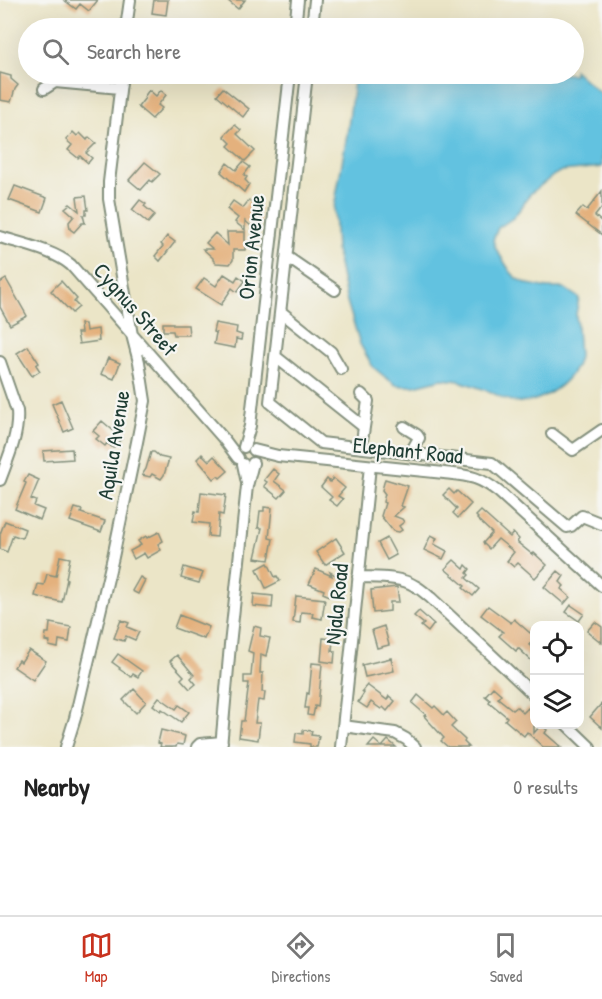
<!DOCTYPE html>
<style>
body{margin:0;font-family:"Patrick Hand",sans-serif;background:#f6f6f6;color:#222}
.controls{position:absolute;right:18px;bottom:18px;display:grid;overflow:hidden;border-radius:12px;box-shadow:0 6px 24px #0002}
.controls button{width:54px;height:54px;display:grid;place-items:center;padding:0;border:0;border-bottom:2px solid #e0e0e0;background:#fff;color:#222;font:30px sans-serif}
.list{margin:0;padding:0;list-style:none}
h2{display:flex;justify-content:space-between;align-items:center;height:78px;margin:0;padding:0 24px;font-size:26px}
h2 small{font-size:20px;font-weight:400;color:#767676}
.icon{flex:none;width:33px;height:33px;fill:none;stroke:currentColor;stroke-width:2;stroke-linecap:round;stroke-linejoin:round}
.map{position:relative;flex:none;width:602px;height:747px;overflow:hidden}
.search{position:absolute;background:#fff;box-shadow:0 6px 24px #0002;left:18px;right:18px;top:18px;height:66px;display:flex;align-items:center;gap:15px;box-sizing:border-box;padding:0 21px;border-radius:33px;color:#767676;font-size:22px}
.sheet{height:168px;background:#fff}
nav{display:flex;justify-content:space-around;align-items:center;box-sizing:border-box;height:84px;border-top:2px solid #e0e0e0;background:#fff;font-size:16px;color:#767676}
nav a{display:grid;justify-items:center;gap:3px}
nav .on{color:#c8321e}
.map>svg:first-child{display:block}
.water{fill:#62c2e0;stroke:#40808a;stroke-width:1.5}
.building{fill:#e4b17d}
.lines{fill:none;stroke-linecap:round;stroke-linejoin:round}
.minor-casing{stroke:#85917e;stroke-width:14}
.minor{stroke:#fff;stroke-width:10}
.labels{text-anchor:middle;stroke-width:4.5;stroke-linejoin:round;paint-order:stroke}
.street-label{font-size:22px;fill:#1f3d34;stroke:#f6f6f2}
</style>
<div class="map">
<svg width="602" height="747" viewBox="0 0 602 747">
<rect width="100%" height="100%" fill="#f6f6f2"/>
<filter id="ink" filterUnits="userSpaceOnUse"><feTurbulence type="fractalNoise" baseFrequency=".0167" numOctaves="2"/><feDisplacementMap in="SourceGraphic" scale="12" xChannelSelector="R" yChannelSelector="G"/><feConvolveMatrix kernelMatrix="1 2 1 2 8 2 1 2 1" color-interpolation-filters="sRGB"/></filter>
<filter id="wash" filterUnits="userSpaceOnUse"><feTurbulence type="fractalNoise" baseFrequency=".008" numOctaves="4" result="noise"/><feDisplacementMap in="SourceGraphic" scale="24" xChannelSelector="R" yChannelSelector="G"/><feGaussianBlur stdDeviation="1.35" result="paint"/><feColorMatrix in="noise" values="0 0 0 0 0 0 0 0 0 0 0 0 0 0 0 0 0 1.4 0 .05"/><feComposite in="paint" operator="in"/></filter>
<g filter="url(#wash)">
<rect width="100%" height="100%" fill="#ebe5c7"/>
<!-- water -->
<path class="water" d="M574,70l28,25v72l-41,4 -7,4 -24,19 -7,11 -10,13 -15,10 -5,12 3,9 14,22 6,7 12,6 20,4h16l15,10 -3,16 3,42c-3,24 -38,49 -62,46 -10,-1 -18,-6 -26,-10 -10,-4 -21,-7 -31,-11l-18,-2 -28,7h-9l-9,-1 -11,-8 -12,-10 -13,-23 -14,-46 -10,-48 -2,-42 13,-73 8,-61h219z"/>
<g id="blocks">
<!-- building -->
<path class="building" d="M64,0h34l-9,11 -9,-7 -4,5z
M154,0h14l-2,15 -14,-2z
M227,0h18l-7,9z
M0,73l11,3v3l7,6 -3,4 -4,13 -11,-2z
M248,74h20l-8,9z
M223,88l26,21 -6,8 -26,-22z
M149,90l7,6 5,-6 5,5 -8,10 4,3 -10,11 -14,-12 7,-9 -1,-1z
M235,125l6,5 -4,4 18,17 -10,10 -17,-15 3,-3 -7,-7z
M73,132l4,4 3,-3 7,7 2,-3 7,6 -10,10 6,5 -4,5 -8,-7 -2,2 -10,-8 4,-5 -6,-5z
M145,162l15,12 -8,8 -2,-2 -9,10 -12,-10z
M243,162l7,5 -6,8 3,2 -2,3 4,4 -5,8 -23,-20 6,-9 9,7z
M15,186l32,12 -5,14 -33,-12z
M602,191v16l-7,9 7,6v13l-26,-20 7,-8 4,3z
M86,196l2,14h-2v5h-3l2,8h-3l-8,9 -4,-3 -1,-7 5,-6 -9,-8 5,-4 9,7 -2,-14z
M140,200l6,4 -2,2 11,9 -7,8 -16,-13z
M249,200l12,9 -5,6 6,5 -7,9 -10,-8v9l-10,-8 3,-4 -11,-9 6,-8 10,7z
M227,232h18v18h-12v10l-3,4 -14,-1 -3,-3v-2l-10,-9h10l-7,-6 9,-10 13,12z
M167,236l8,6 -15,19 -5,-5 8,-10 -2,-2z
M224,274l11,7 3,-5 7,5 -8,11 -5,-4 -11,17 -25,-16 8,-11 12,8z
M6,279l21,37 -17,9 -10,-18v-24z
M61,281l16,18 -3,3 5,5 -7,6 -21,-22z
M163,323h10v2h15l1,10h-15l-1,-4h-10z
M215,323l22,4 -1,6 6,2 -1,5 -5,-1 -1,9 -21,-4 2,-11 -3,-1z
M80,324h5l1,7 12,-2 1,12 -20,3 -2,-11h4z
M28,346l11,17 -3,2 4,6 -8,5 -15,-23z
M108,358l12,5 -6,16 -13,-5z
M61,400l12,28 -9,4 -12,-28z
M102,421l20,17 -9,10 -6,-5 -2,3 -9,-7 3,-3 -6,-5z
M72,449l1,10 -29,2 -1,-10z
M151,452h3l6,5 9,2 -5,16 -3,4 -9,-5 -2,3 -8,-2 4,-6z
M202,454l7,7 5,-5 14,15 -8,7 -2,-2 -4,3 -17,-20z
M273,469l6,5 -5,7 12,9 -7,8 -15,-12 3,-4 -3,-2z
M28,475l11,5 -8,19 5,2 -2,5 10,4 -4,10 -25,-11 11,-26 -2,-1z
M333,478l12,10 -7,8 5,3 -6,7 -8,-6 3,-3 -11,-10 6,-8 3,3z
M385,479l23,7 -7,20 3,1 -10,9 8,3 2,3 -5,4 3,4 -3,2 -6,-1 -12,-15 4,-13 -2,-1 2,-8 -3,-4z
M449,489l5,5 3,-3 14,13 -13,14 -5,-5 4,-4 -14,-14z
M201,492l25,3 -3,20 -4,-1 -2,23 -9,-1 1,-12 -16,-2 2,-11 4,1z
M264,507l8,1 -3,30 4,1 -4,21 -14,-2 7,-30h-4l2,-17h4z
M75,508l7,2 -1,3 24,8 -4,11 -31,-11z
M481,511l29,26 3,-4 6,6 -2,3 16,13 1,-2 13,12 -12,13 -17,-15 -4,4 -7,-6 7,-9 -16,-13 -9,10 -6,-6 9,-10 -15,-14 1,-1 -2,-2z
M5,521l20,8 -3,9 -9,-3 -6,17 -7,-3v-15z
M159,532l4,9 -5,3 3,6 -14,8 -3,-5 -10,6 -4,-8 11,-6 -3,-4 8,-5 1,2z
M431,535l6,3 -3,6 13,7 -4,8 -19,-9z
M336,538l9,14 -20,13 -9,-13z
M387,538l9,17 -9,5 -9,-17z
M60,556l10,2 -4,20 1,1 -5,23 -27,-6 3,-12 6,1 3,-11 9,2z
M454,560l10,9 2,-4 4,4 -3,4 2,2 -3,3 13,11 -6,7 -10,-8 2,-2 -20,-17z
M268,563l7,14 2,-1 3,5 -14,7 -9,-19z
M184,567l19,6 -4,10 -18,-5z
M316,569l16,7 -2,-4 11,6 -9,19 -9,-4 1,-3 -15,-6z
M558,571l6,5 -4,6 4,4 -3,3 9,8 -6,7 -20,-17z
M140,577l5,3 -7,14 -6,-3z
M397,587l2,15h-9v9l-17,2 -2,-23z
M254,594l19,2 -1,12 -19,-2z
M296,596l29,3 -3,20 -10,-2 1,-4 -12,-1 -1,11 -7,-1z
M571,605l13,9 -5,7 -13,-9z
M488,606l23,17 3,-4 16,14 4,-5v11l-5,6 5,4v14l-16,-15 -2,3 -17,-15 4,-4 -22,-17z
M419,611l15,13 -6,8 -7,-6 3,-2 -10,-8z
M179,615l30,12 -5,12 -30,-11z
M121,620l8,3 -2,4 12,5 -4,8 -9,-4 -2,5 -10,-3z
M595,622l7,5v16l-15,-12z
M50,623l21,4 -2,15 -10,-2 -1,8 -9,-2 1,-4 -5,-1 1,-8h3z
M254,626l7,2 -1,8 10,2 -4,18 -5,-2 -1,19h3l-1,19h3l-1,9 -6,-1 -3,23h5l-2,17 -19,-3 2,-16h3l5,-38h-5v-7h7l2,-23 -5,-2z
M384,626l5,19 -12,3 -5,-18z
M323,638l10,1 -1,12h3l-1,12 -13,-2z
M29,650l17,11 -13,19 -19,-13 5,-7 2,2z
M118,654l24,17 -4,6 -5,-3 -2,3 -12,-8 1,-1 -8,-6z
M177,655l17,20 -3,3 5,6 -6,5 -9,-10 3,-3 -14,-15z
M391,658l3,13 -29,6 -3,-12z
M312,663l10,1 -4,43 -3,-1 -2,10 -6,-1 1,-7h-3l2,-15 2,1z
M367,685l20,15 2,-4 6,5 -8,10 -4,-4 -2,2 -10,-7 -4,6 -9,-6 6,-9 -2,-2z
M493,687l8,7 -3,4 15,12 4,-3 6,6 5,-5 6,6v19l7,-8 6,5 -2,3 16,14h-18l-16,-15 -3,4 -19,-16 2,-3 -18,-15 1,-2 -5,-4z
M134,689l12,13 -10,11 -13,-13z
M418,695l15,13 2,-2 9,9 3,-3 9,10 -5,5 14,13 -1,2 5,5h-21l-7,-6 3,-3 -20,-22 2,-1 -14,-12z
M159,697l17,12 3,-4 10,7 -8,10 -19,-13 -1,2 -8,-6z
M602,703v25l-12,-11z
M161,730l24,6 -2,9 -6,-1 -1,3h-16l1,-3 -3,-1z
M303,730l9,1 -1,4 8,1 -2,11h-7v-3l-15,-2 1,-9 7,1z
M374,740l8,7 6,-7 8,7h-28z"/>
</g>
</g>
<g filter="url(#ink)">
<use href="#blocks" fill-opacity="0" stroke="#85917e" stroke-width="1.5"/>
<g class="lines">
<!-- minor casing -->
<g class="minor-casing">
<path id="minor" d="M126,28l4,-28
M295,28l3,-28
M312,28l3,-28
M307,74l-37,328 51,41 171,20 75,64 4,-1 11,-10 20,8
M44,89l11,-7 65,6
M0,237c22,7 53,13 71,28l152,173 15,20
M287,257l48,33
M281,312l50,40 10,17
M276,357l88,70
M0,362l17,49c2,24 -9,47 -17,69
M404,427l13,8 2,3 -8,14
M552,434l21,16 29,-20
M244,447l6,-21 40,-352
M361,447l7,-46 -7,-7
M254,450l24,6 166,17c26,3 34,3 55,19l103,94
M243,464l4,19
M358,577c18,1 42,-1 57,9 6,3 11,8 16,12l103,97
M566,724l24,23
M343,726l52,7 11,6 9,8
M66,747l9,-29 38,-161 24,-115 8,-41 -6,-39 -7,-27 -23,-136v-17l13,-108
M197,747l3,-3 22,-2
M221,747l9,-102 17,-159 6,-23
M341,747l29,-281"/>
</g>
<!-- minor -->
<use href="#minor" class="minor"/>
</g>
</g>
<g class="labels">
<!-- street labels -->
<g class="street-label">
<text transform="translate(251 247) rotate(-84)" y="8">Orion Avenue</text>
<text transform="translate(136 309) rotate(49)" y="8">Cygnus Street</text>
<text transform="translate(113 445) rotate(-81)" y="8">Aquila Avenue</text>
<text transform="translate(408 450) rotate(6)" y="8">Elephant Road</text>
<text transform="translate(336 604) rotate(-84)" y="8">Njala Road</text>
</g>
</g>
</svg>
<div class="controls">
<button><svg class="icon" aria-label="locate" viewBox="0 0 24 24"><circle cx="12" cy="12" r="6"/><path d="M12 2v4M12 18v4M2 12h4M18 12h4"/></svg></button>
<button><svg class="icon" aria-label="layers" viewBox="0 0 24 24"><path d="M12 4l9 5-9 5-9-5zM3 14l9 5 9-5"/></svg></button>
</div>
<div class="search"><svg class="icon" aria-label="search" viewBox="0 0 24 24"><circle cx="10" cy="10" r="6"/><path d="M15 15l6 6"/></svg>Search here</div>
</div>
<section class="sheet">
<h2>Nearby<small>0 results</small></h2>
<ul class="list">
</ul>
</section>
<nav>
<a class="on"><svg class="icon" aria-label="map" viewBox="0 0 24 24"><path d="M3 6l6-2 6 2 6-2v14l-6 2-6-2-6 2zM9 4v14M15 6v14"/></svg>Map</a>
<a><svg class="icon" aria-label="directions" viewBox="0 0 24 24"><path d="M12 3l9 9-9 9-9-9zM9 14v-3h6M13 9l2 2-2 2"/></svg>Directions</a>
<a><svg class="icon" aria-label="saved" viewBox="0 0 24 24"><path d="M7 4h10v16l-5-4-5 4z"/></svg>Saved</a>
</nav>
